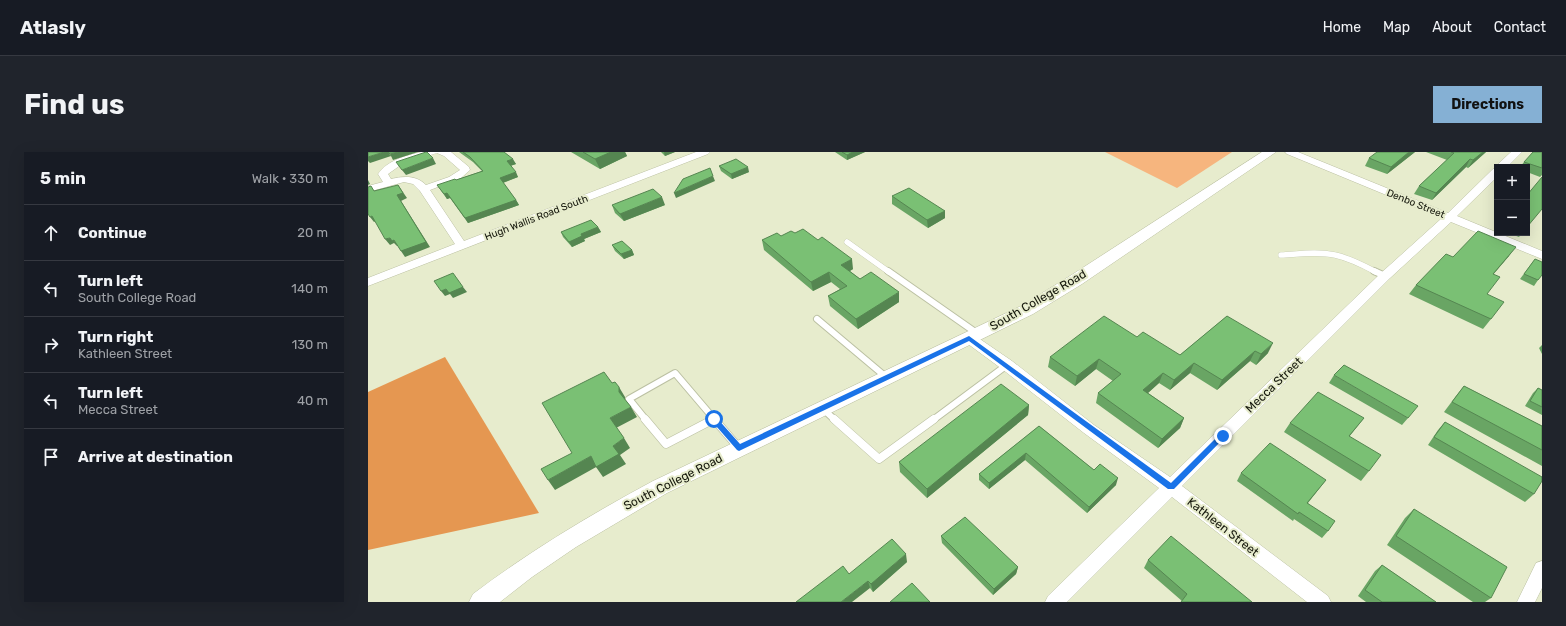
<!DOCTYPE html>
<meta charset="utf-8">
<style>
body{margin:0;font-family:Rubik,sans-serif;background:#20242c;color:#f1f3f6}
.controls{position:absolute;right:12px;top:12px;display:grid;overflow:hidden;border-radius:0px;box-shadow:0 4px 16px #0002}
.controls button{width:36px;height:36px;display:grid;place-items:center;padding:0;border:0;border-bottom:1px solid #363941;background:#171b24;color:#f1f3f6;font:20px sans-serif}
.stop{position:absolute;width:12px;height:12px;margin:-9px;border:3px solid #1a73e8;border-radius:50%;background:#fff}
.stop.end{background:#1a73e8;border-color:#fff;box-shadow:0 1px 4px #0008}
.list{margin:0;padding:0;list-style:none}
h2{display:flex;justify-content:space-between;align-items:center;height:52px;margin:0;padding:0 16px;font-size:17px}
h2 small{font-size:13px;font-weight:400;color:#9ea1a6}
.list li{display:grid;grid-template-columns:26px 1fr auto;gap:12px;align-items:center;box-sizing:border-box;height:56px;padding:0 16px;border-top:1px solid #363941}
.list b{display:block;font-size:15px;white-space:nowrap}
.list p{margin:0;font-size:13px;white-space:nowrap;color:#9ea1a6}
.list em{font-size:13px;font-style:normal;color:#9ea1a6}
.icon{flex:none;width:22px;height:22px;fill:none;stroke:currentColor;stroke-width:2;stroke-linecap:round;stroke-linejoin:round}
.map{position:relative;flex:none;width:1174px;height:450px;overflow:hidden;border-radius:0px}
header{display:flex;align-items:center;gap:24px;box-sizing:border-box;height:56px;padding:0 20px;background:#171b24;border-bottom:1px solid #363941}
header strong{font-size:19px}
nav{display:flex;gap:22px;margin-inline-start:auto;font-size:14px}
.intro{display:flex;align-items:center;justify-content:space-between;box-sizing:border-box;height:96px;padding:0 24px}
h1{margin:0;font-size:28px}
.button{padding:10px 18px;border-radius:0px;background:#85b0d4;color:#111;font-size:14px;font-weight:700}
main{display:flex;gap:24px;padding:0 24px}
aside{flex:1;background:#171b24;border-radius:0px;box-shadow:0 4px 16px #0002}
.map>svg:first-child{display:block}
.green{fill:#f6b57e}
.forest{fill:#e59751}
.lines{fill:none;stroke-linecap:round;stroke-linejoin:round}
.service-far2-casing{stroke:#bbc0a2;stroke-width:6}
.service-far1-casing{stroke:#bbc0a2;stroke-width:8}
.service-casing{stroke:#bbc0a2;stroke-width:9}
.minor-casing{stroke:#bbc0a2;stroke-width:1}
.tertiary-casing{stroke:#bbc0a2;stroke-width:1}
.service-far2{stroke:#fff;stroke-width:5.5}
.service-far1{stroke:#fff;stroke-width:6}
.service{stroke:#fff;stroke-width:8}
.minor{fill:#fff;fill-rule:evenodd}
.tertiary{fill:#fff;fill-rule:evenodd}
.wall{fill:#69a564}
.shaded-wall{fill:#558651}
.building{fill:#7ac074;stroke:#558651}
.route{fill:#1a73e8}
.labels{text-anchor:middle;stroke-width:4;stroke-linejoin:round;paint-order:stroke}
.far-street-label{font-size:10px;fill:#15170c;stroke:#e7eccd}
.street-label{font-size:12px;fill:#15170c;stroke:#e7eccd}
</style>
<header>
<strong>Atlasly</strong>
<nav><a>Home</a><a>Map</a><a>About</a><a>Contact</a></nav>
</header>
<div class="intro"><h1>Find us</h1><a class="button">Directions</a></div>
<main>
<aside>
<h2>5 min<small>Walk · 330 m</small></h2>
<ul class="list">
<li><svg class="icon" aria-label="ahead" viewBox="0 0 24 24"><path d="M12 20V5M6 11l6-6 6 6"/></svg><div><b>Continue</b></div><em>20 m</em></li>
<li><svg class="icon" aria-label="left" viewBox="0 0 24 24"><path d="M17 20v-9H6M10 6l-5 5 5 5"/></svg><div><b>Turn left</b><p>South College Road</p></div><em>140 m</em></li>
<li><svg class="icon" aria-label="right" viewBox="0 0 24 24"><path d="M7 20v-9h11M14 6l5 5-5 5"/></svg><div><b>Turn right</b><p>Kathleen Street</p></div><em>130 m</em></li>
<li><svg class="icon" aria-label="left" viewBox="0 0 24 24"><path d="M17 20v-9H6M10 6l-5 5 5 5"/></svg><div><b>Turn left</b><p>Mecca Street</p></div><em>40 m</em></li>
<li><svg class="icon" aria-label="arrive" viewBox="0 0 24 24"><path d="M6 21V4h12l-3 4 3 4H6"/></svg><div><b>Arrive at destination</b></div></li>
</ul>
</aside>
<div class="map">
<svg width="1174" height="450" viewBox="0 0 1174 450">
<rect width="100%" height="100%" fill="#e7eccd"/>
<!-- green -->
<path class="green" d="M737,0h127l-55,36z"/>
<!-- forest -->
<path class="forest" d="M77,205l94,156 -171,37v-158z"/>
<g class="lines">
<!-- service-far2 casing -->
<g class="service-far2-casing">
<path id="service-far2" d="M479,90l42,30
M913,103c18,-1 36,-4 54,0 14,3 28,10 41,17"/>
</g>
<!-- service-far1 casing -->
<g class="service-far1-casing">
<path id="service-far1" d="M520,119l90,63
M1006,119l11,5
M449,167l69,58
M454,256l13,12
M278,268l-17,-21 46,-26 40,47
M565,268l74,-55"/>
</g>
<!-- service casing -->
<g class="service-casing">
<path id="service" d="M277,267l21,25 48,-25
M346,267l25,29
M466,267l45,40 55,-40"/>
</g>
<!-- minor casing -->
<g class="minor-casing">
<path id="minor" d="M53,0h30l18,15 1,3 -9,8 -31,12 34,51 232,-89h14l-2,2 -340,132v-8l87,-34 -35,-53 -7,-7 -9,-2 -36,10v-6l15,-4 -5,-8c10,-14 27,-18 43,-22zM69,1l7,3 16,14 -11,7 -23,8c-10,-10 -22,-9 -35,-6l-3,-5 14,-10z
M917,0h13l150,61 45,-44 4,-1v-3l14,-13h11l-15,15h-10v10l-40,39 85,35v8l-91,-37 -62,57 -207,207 146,110 3,6h-24l-135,-105 -105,105h-22l3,-6 111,-108 -75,-55 -82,-64 -38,-28 -2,-3 2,-3 5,-2 5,2 38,26 82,64 76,52 211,-204 61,-55 -155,-64z
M1174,409v27l-7,14h-18l19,-39z"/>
</g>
<!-- tertiary casing -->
<g class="tertiary-casing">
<path id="tertiary" d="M894,0h14l-194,132 -49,30 -366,179 -91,54 -44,30 -32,25h-31l4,-8c57,-43 117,-79 180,-113l368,-175 49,-30z"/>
</g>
<!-- service-far2 -->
<use href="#service-far2" class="service-far2"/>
<!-- service-far1 -->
<use href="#service-far1" class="service-far1"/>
<!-- service -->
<use href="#service" class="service"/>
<!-- minor -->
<use href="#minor" class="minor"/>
<!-- tertiary -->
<use href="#tertiary" class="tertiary"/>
</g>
<!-- wall -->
<path class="wall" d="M91,0h45l12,12 -6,2 8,11 -15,6 13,17 3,5 -51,18 -18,-25 -3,1 -10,-14 19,-5 26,-9 -9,-9z
M203,0h54l2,4 -27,13z
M293,0h14l-10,4z
M467,0h30l-18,8z
M1047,0l-28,22 -22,-8 4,-8z
M1058,0h60l-18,16 -2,-1 -34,33 -18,-6 5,-8 28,-26z
M1174,0v23l-2,2 -13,-5v-5h-7l4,-5z
M351,14l30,6 -17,7 -11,-8z
M524,44l53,15v7l-17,10 -36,-24z
M244,53h53l-41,16 -9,-8z
M230,75l3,5 -17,7 1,2 -13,6 -9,-10 -2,-5z
M1140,81h14l-3,4z
M413,84l72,33 -3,2 10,8 39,23 -41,27 -28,-23 -2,-10 12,-7 -9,-7 -18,9 -49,-41 -2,-10z
M244,93l20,5 2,5 -10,4 -9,-8z
M1141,104l-16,18 -6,20 4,25 -8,10 -74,-35 7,-9 37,-28z
M1167,107l3,21 -4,6 -14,-7z
M859,164l41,37 -12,12 -6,-4 -33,29 -27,-17 -20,17 -11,-7 -11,10 36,25 -4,10 -22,20 -62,-45 2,-10 15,-12 -17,-12 -21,17 -27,-19 2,-10 87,-20 43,18z
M1174,193v9l-3,-6z
M966,223l74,43 -6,7 -73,-42z
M1096,234l78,40v40l-98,-54 12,-16z
M1170,236l4,2v25l-17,-9 8,-13z
M661,253l-1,10 -101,83 -27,-26 -1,-10z
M996,266l-15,19 20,34 -8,10 -77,-49 6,-9z
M1077,270l89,72 -9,8 -97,-57 10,-15z
M671,274l55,44 22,15 -29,28 -62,-53 -36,29 -10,-9v-6z
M873,321l85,7 -18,23 20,28 -6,7 -28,-19 -1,2 -56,-40z
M1046,357l77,89 -6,4h-12l-86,-57 18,-27z
M573,384l77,31 -2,7 -23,21 -51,-52z
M780,408l104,42 -70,-1 -38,-33z
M539,410l-34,30 -3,-4 -21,-14z
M1014,413l54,37h-70l-8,-6 17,-25z"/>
<!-- shaded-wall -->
<path class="shaded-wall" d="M16,0h4l3,4 -21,7 -2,-2v-4z
M30,0h20l-25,8 -3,-6z
M243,0h14l2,4 -27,13 -5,-10z
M296,0h11l-10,4z
M485,0h12l-18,8v-5z
M1041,0h6l-28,22 4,-7z
M1115,0h3l-18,16 5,-8z
M65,6l3,6 -30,11 -4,-5z
M145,7l3,5 -6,2 -3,-5z
M1102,7l-4,8 -34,33 4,-7z
M380,15l1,5 -17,7 -1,-5z
M148,20l2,5 -16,6 -2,-5z
M345,24l2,5 -39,17 -2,-5z
M0,28l2,4 -2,1z
M30,33l9,13 -6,3 29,46 -25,10 -4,-6 -4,-56z
M79,41l3,5 -3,1 -3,-5z
M294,45l3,8 -41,16 -4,-7z
M148,48l3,5 -51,18 -3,-5z
M577,59v7l-17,10 -1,-8z
M4,64l4,5 -2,1 -4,-5z
M230,75l3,5 -17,7 1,2 -13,6 -3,-5 12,-8z
M22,86l4,2 4,6h-1l-3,-3 -4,2 -5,-6z
M1148,95l-7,9 -23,27 7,-9z
M264,98l2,5 -10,4 -3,-5z
M484,107l1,10 -10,6 -2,-10z
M461,120l2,10 -18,9 -2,-9z
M95,135l4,5 -14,6 -3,-4 -5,2 -4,-5 5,-2z
M531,140v10l-41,27 -2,-10z
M905,191l-5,10 -12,12 5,-11z
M887,199l-5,10 -33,29 5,-10z
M731,207l-3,10 -21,17 2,-10z
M826,211l-4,10 -20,17 4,-10z
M795,221l-4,10 -19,17 3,-10z
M251,235l6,10v5l-6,-10z
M661,253l-1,10 -101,83v-9z
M263,255l6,10 -21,11 -6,-10z
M816,266l-4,10 -22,20 4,-9z
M256,286l6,10 -10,7 6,9 -23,13 -7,-10 17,-21z
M658,301l-1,7 -36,29v-6z
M223,304l7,10 -43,24 -7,-10z
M750,326l-2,7 -29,28 2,-6z
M538,402l1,8 -34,30 -2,-8z
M650,415l-2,7 -23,21 1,-6z
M500,429l2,7 -18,14h-11z"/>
<!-- building -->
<path class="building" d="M0,0h16l-16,5z
M20,0h10l-8,2z
M58,0h1l6,6 -31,12 -6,-8z
M95,0h41l9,7 -6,2 9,11 -16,6 16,22 -51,18 -18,-25 -3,1 -7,-9 18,-6 1,1 27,-9 -13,-14z
M215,0h28l-16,7z
M474,0h11l-6,3z
M1009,0h32l-18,15 -22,-9z
M1083,0h32l-10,8 -3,-1 -34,34 -17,-7 35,-33z
M1165,0h9v16l-18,-6z
M368,7l12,8 -17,7 -12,-8z
M342,16l3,8 -39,17 9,-14z
M1174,25v32l-15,18v-32z
M30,33l5,8 -6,2 29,47 -25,9 -7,-11 -2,1 -2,-3 -5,1 -13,-23 -2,1 -2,-3v-27l3,-1 3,5z
M541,36l36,23 -18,9 -35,-24z
M285,37l9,8 -42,17 -8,-9z
M223,68l7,7 -17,7 1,2 -13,6 -8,-10z
M435,77l15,11 4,-3 30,22 -11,6 19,14 11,-7 28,20 -43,27 -28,-23 19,-10 -18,-14 -18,10 -49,-42 15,-7 4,3 10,-5 4,2z
M1110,79l38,16 -23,27 7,3 -13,17 17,8 -13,17 -75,-34 30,-31 7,3z
M254,89l10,9 -11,4 -9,-9z
M1167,107l7,3v13l-4,5 -14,-6z
M85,121l10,14 -14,6 -3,-4 -5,2 -7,-10z
M736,164l33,21 6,-5 37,23 47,-39 46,27 -12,11 -6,-3 -33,29 -28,-17 -20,17 -11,-7 -20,17 41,28 -22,21 -64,-46 23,-19 -22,-15 -22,17 -27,-19z
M976,213l74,41 -10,12 -74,-43z
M236,220l8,11 3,-1 4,5v5l12,15 -21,11 14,20 -11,8 6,8 -23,13 -5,-11 -43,24 -7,-11 31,-16 -30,-50z
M633,232l28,21 -102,84 -28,-27z
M1096,234l78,40v24l-90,-48z
M1170,236l4,2v17l-12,-6z
M950,240l46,26 -15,18 32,19 -12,16 -79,-48z
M1077,270l97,55v4l-8,13 -100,-57z
M671,274l55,44 6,-6 18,14 -29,29 -63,-54 -37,30 -10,-9z
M902,291l56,37 -19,23 28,18 -7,10 -29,-19 -1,2 -57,-41z
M1046,357l93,58 -16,31 -95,-62z
M597,365l53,50 -24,22 -53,-53z
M803,384l81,66h-71l6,-8 -39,-34z
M524,387l14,15 -35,30 -3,-3 -27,21h-45l47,-36 6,8z
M1014,413l54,37h-54l-17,-12z
M544,431l18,19h-40z"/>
<!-- route -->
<path class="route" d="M601,184l202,147 49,-49h5l1,2 -52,53h-6l-199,-148 -230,110 -2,-1 -27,-31 1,-2h5l24,27z"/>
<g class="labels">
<!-- far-street labels -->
<g class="far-street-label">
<text transform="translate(1048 51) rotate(22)" y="4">Denbo Street</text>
<text transform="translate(168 65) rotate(-21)" y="4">Hugh Wallis Road South</text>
</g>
<!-- street labels -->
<g class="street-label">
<text transform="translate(670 148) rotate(-30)" y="4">South College Road</text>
<text transform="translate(906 233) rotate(-44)" y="4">Mecca Street</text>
<text transform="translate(305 330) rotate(-27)" y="4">South College Road</text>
<text transform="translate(855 375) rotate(38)" y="4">Kathleen Street</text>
</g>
</g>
</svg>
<div class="controls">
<button>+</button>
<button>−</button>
</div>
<div class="stop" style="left:346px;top:267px"></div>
<div class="stop end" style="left:855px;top:284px"></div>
</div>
</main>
